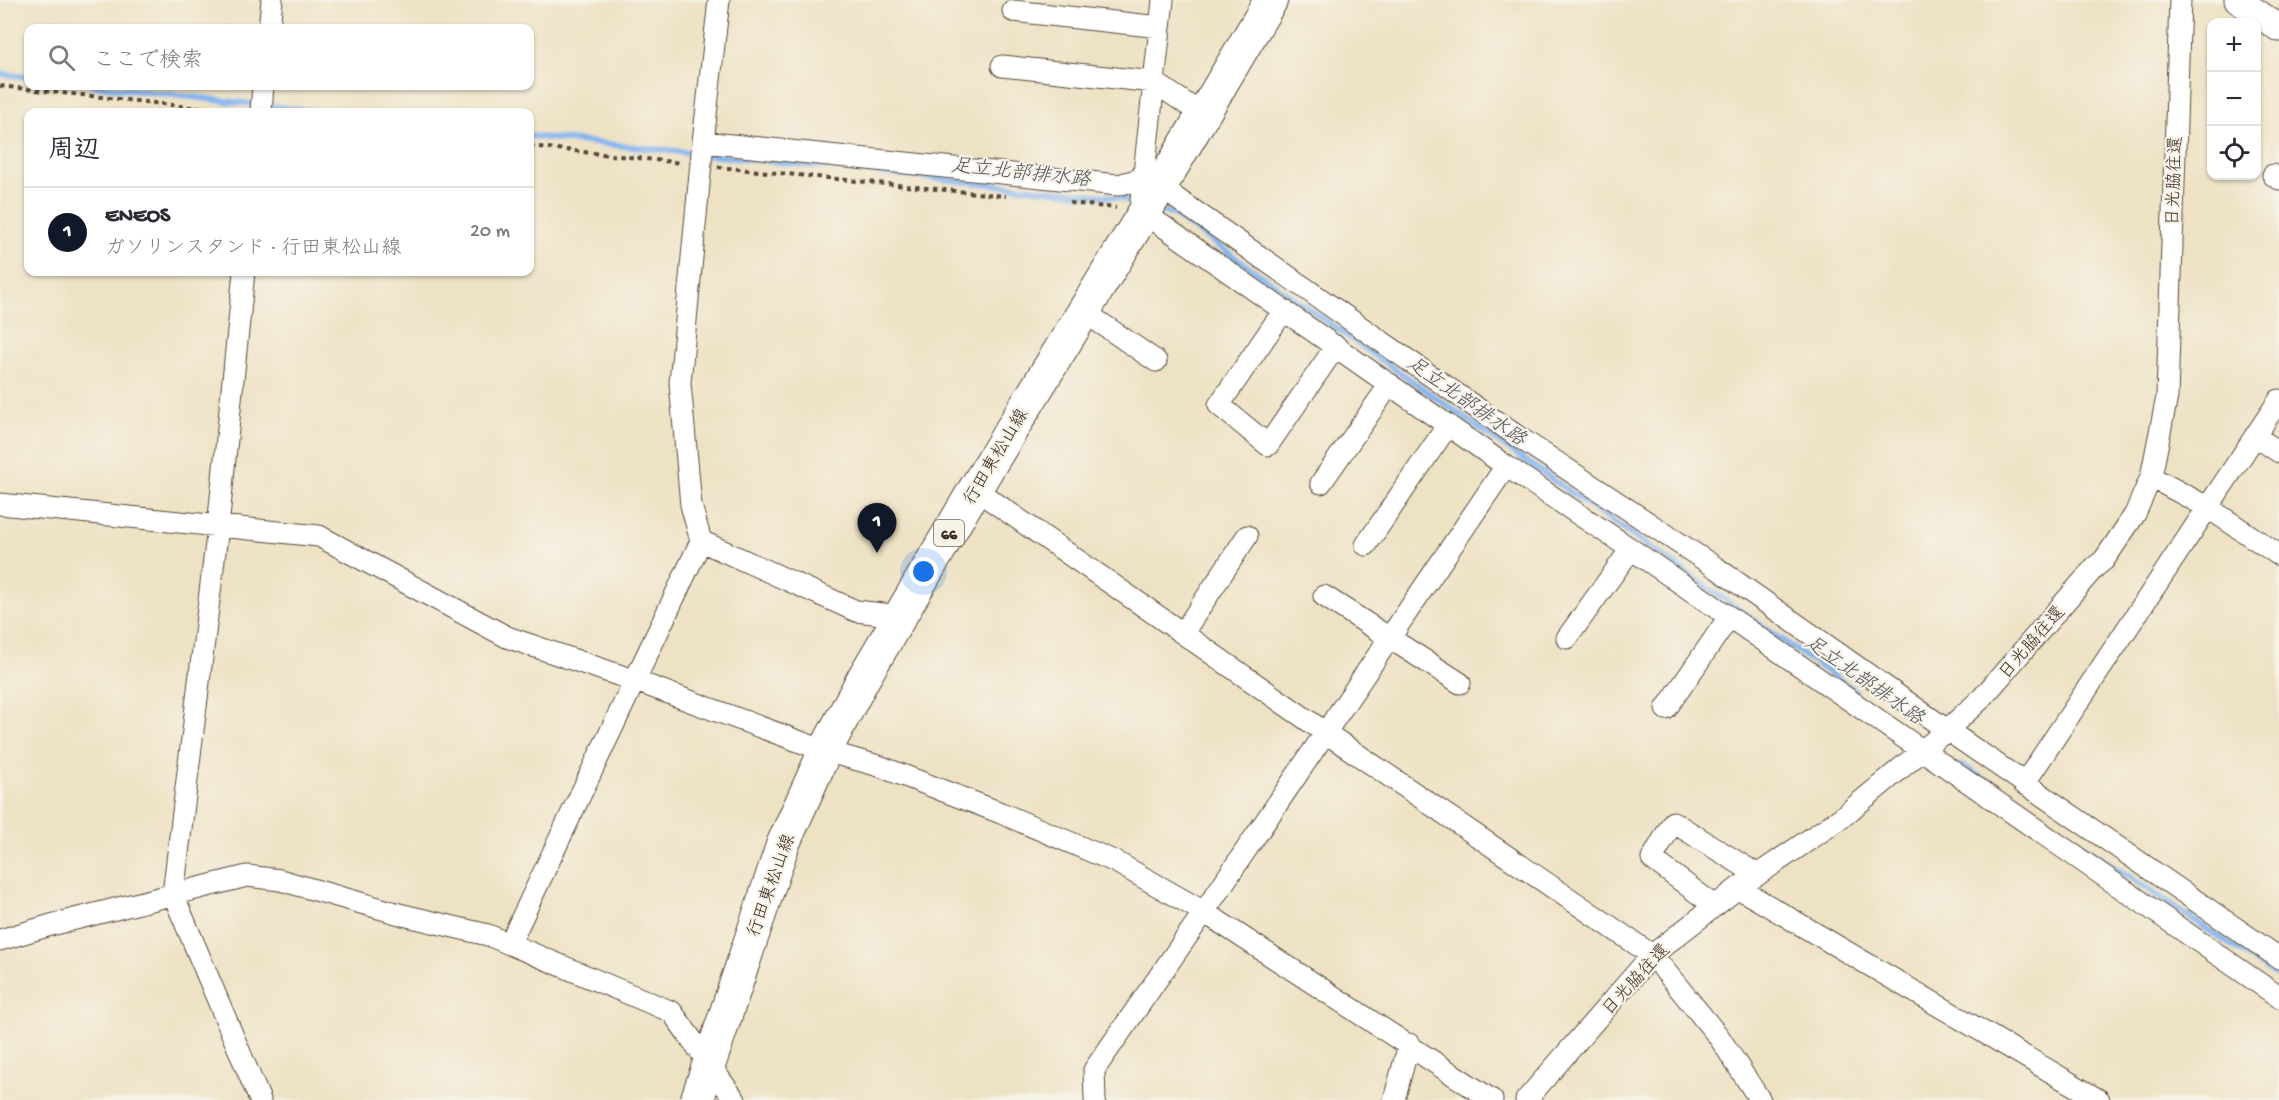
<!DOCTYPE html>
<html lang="ja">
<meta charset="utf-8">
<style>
body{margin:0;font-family:"Gochi Hand","Klee One",sans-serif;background:#f7f7f7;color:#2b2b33}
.controls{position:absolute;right:18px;top:18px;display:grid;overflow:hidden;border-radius:12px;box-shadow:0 2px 4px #0004}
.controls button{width:54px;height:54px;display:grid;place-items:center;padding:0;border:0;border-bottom:2px solid #e1e1e2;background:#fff;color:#2b2b33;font:30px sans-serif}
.you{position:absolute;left:924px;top:572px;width:21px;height:21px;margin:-15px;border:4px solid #fff;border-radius:50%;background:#1a73e8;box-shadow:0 0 0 9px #1a73e833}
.badge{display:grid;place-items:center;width:39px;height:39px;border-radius:50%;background:#111827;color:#fff;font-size:20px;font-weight:700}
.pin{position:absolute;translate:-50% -50px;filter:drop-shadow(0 2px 3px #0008)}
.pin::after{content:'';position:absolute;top:32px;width:21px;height:18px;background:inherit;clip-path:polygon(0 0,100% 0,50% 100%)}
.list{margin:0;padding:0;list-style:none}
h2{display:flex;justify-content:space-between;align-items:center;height:78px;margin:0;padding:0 24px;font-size:26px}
h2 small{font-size:20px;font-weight:400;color:#7c7c81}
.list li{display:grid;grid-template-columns:39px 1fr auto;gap:18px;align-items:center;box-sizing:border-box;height:90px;padding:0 24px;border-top:2px solid #e1e1e2}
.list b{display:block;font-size:22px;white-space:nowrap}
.list p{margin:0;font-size:20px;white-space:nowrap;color:#7c7c81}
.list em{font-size:20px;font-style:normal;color:#7c7c81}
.icon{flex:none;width:33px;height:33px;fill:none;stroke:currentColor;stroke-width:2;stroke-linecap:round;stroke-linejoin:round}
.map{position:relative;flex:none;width:2279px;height:1100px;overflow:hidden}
.search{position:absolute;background:#fff;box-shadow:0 2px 4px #0004;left:24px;top:24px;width:510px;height:66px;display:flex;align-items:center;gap:15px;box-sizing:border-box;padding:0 21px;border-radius:12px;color:#7c7c81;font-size:22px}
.panel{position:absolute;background:#fff;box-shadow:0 2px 4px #0004;left:24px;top:108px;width:510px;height:168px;border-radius:12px}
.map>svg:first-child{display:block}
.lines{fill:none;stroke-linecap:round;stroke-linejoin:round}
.stream{stroke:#82b5ef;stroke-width:6}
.minor-casing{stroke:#564637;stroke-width:23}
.tertiary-casing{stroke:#564637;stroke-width:29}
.primary-casing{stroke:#564637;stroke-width:35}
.path{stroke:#564637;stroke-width:4;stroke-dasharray:4.5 4.5;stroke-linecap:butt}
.minor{stroke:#fff;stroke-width:21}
.tertiary{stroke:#fff;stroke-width:27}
.primary{stroke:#fff;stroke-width:33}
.labels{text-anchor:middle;stroke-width:4.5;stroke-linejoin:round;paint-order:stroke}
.shield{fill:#f7f3e8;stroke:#73665b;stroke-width:1.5}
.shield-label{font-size:16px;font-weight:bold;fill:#3b2a1e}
.street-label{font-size:18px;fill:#3b2a1e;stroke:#f7f3e8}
.water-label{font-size:20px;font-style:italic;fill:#50545d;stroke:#f7f3e8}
</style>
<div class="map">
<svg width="2279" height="1100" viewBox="0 0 2279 1100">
<rect width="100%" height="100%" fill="#f7f3e8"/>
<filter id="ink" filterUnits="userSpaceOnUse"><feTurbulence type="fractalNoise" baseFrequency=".0167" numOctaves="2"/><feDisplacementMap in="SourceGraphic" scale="12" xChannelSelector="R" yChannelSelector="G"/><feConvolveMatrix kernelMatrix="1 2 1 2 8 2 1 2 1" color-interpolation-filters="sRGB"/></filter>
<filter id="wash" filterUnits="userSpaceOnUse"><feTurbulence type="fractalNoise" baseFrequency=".008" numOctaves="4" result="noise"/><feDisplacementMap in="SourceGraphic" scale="24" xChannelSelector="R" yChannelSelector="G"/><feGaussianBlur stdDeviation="1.35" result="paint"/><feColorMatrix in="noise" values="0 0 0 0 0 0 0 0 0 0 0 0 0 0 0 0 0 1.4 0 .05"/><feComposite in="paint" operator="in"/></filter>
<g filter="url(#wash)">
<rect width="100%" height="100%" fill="#eee2c4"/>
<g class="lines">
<!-- stream -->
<path class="stream" d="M0,74l28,3
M93,86l230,26
M530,136l585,61 22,6
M1158,210l15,4 682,477
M1962,765l317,212"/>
</g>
</g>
<g filter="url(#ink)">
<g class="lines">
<!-- minor casing -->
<g class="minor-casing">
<path id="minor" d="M1163,0l-23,210 366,256 125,83 648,448
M1013,11l147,16
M269,28l3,-28
M1002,66l152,16 49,33
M261,112l2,-26
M703,142l415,43 25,-7
M2273,175l6,4
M1160,187l357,249 201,133 229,161 332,228
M244,272l-26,255 -45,367 87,206
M1284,310l-65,95 49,40 68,-99
M1083,311l73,50
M2255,436l24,16
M2151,477l56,30 72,48
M1321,483l69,-99
M975,489l351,244 326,222 67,82 41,63
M0,504l319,32 188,101 126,43 192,71 54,15 122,47 115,49 88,50 288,188
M701,541l155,70 44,5
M1366,545l82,-120
M1324,596l136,87
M1183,633l64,-97
M1567,638l64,-89
M1666,709l63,-92
M2024,784l255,-384
M1738,888l361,212
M1715,906l-63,-47 21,-37 85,53
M0,940l51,-15 196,-49 33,4 123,35 85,20 184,77 63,88
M510,943l191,-402 -10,-36 -11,-122 23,-241 16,-142
M1095,1100l-1,-30 110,-158 302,-446
M1394,1100l15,-56
M1526,1100l126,-145 86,-67 103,-70 106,-88 35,-32 113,-131 9,-7 31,-46 16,-37 16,-80 13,-397"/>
</g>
<!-- tertiary casing -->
<g class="tertiary-casing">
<path id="tertiary" d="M2238,0l41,28"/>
</g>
<!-- primary casing -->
<g class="primary-casing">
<path id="primary" d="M697,1100l86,-256 42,-93 38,-72 112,-190 185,-302 111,-187"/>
</g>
<!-- path -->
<path class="path" d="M0,86l236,26
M530,146l151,17
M718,167l288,29
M1070,203l46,5"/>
<!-- minor -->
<use href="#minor" class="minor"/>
<!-- tertiary -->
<use href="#tertiary" class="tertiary"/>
<!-- primary -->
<use href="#primary" class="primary"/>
</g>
</g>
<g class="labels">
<!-- shield labels -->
<rect class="shield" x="934" y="520" width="30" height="26" rx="4.5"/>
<g class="shield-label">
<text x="949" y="539">66</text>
</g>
<!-- street labels -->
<g class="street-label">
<text transform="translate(2173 181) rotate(-88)" y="6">日光脇往還</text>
<text transform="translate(995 456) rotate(-59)" y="6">行田東松山線</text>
<text transform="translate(2031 642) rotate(-49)" y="6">日光脇往還</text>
<text transform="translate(770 885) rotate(-70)" y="6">行田東松山線</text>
<text transform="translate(1635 979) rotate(-47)" y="6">日光脇往還</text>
</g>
<!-- water labels -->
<g class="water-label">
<text transform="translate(1021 171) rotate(6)" y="7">足立北部排水路</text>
<text transform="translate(1467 400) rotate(35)" y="7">足立北部排水路</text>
<text transform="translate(1865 679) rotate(35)" y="7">足立北部排水路</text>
</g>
</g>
</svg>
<div class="controls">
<button>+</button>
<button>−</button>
<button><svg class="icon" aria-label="locate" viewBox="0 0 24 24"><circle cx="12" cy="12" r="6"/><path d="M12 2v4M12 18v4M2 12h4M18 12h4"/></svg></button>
</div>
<div class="you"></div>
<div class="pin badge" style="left:877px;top:553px">1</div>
<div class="search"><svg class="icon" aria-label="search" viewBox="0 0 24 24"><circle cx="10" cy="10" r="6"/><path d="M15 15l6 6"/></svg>ここで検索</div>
<section class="panel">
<h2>周辺<small></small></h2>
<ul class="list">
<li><span class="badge">1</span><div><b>ENEOS</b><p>ガソリンスタンド · 行田東松山線</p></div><em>20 m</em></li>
</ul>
</section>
</div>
